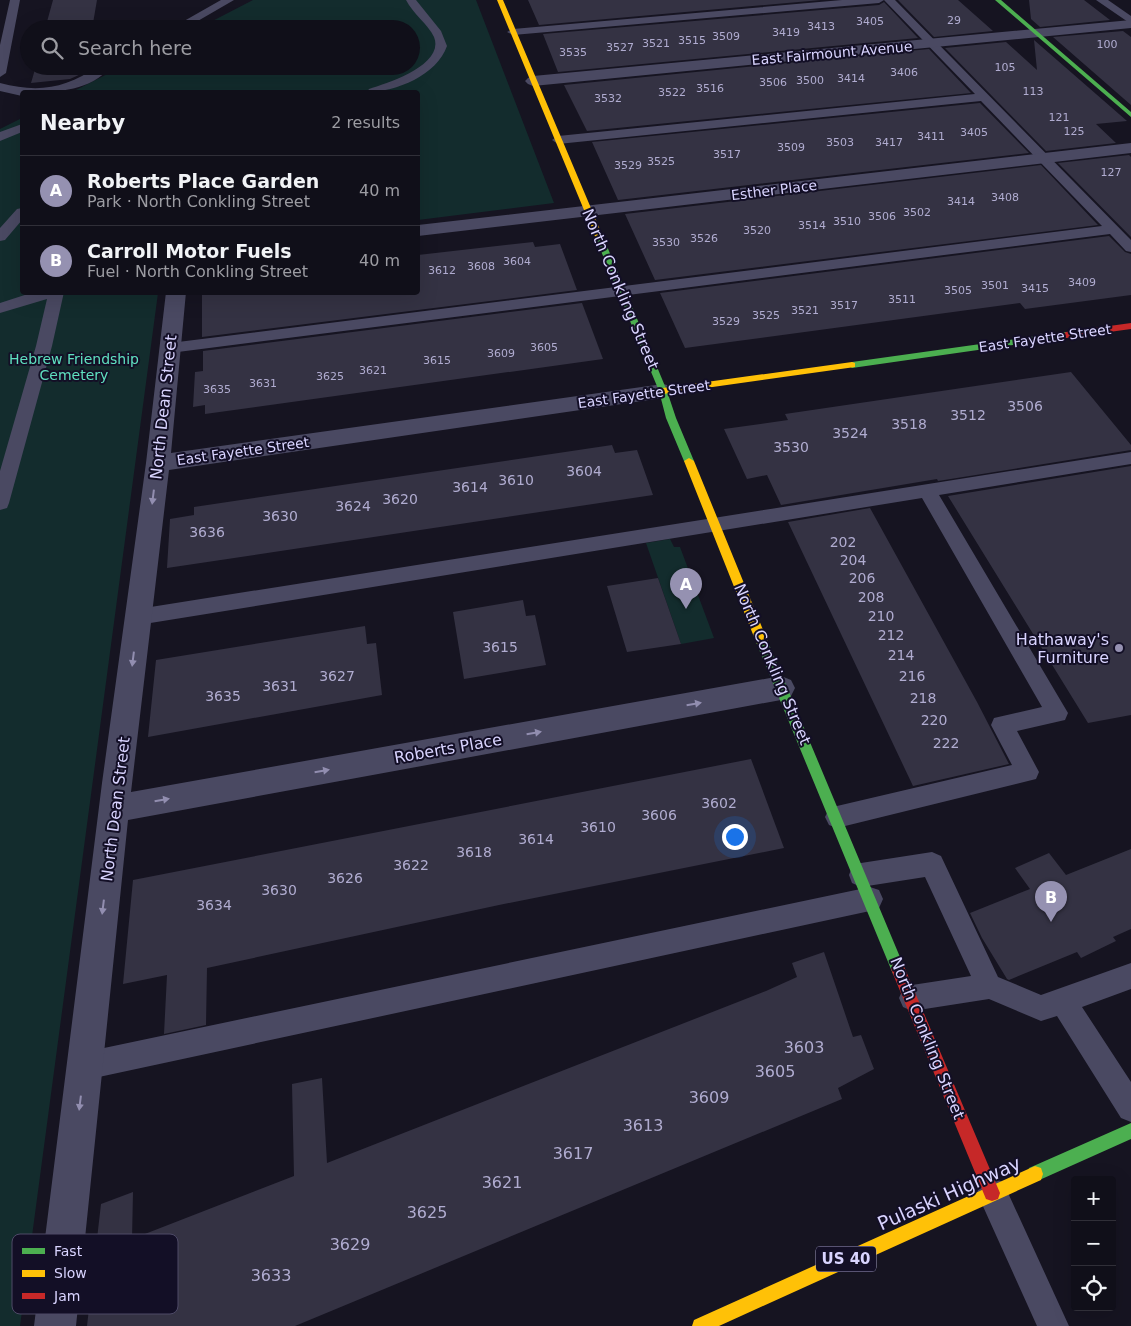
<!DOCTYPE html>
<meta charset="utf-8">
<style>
body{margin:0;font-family:"DejaVu Sans",sans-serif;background:#1e1d26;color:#f1f3f6}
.controls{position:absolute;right:15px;bottom:15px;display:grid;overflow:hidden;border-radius:5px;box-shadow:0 5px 20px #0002}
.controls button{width:45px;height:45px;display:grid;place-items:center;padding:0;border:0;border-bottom:1px solid #302f38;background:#100f19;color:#f1f3f6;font:25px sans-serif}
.you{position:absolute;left:734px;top:836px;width:18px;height:18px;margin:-12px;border:4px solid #fff;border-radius:50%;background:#1a73e8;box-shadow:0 0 0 8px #1a73e833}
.badge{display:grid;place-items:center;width:32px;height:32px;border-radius:50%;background:#9591b1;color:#fff;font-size:16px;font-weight:700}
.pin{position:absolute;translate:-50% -41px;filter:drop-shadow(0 1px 2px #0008)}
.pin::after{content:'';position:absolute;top:26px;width:18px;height:15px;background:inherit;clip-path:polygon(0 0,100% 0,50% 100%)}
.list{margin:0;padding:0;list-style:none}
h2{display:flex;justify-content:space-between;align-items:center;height:65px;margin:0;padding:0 20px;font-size:21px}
h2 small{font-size:16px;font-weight:400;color:#9c9ca2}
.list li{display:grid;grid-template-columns:32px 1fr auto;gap:15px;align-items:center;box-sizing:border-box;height:70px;padding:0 20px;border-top:1px solid #302f38}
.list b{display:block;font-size:19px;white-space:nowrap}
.list p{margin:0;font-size:16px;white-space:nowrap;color:#9c9ca2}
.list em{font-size:16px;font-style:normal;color:#9c9ca2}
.icon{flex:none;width:28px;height:28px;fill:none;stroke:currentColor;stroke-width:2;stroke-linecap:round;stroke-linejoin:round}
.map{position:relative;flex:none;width:1131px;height:1326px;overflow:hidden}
.search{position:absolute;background:#100f19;box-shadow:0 5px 20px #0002;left:20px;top:20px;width:400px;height:55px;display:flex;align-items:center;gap:12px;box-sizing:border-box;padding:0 18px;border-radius:28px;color:#9c9ca2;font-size:19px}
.panel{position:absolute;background:#100f19;box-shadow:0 5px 20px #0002;left:20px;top:90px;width:400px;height:205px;border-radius:5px}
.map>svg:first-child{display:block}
.green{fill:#132c2d}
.building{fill:#343243}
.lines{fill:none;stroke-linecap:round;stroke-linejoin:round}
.lane{fill:#4a4962;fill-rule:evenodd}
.street{fill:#4a4962;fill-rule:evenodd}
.fast{fill:#4caf50;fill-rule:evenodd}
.slow{fill:#ffc107;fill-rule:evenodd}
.jam{fill:#c62828;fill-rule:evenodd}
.oneway{fill:#928eb0}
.poi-dot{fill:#9591b1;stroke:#130f26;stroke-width:2}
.labels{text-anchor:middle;stroke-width:4;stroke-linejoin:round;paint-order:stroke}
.far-number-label{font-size:11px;fill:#b0acd0}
.far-street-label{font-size:14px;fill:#d9d4ff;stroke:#130f26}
.far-park-label{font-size:14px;fill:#5fe0c0;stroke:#130f26}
.number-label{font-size:14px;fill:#b0acd0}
.shield{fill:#130f26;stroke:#9e99be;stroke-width:1}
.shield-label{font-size:15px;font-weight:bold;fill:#d9d4ff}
.street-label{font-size:16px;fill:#d9d4ff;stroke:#130f26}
.poi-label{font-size:16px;fill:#d9d4ff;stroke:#130f26;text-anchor:end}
.near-number-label{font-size:16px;fill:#b0acd0}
.near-street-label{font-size:19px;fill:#d9d4ff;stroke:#130f26}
.key{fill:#130f26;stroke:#4e4a67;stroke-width:1}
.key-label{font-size:14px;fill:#d9d4ff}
</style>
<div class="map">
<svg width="1131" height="1326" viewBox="0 0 1131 1326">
<rect width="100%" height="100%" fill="#161421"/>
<!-- green -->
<path class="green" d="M253,0h223l78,203 -136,17v-128h-346l51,-26h288v-37h-214z
M22,118v174l136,1 -138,1033h-20v-1197z
M670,539l4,8h6l34,91 -33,6 -35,-101z"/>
<!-- building -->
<path class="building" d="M53,0h44l-5,29h-47z
M528,0h293l-282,25z
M898,0h60l35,31 -59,6z
M1029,0h55l26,20 -70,7 -9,-8z
M884,2l34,36 -360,34 -15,-38 336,-29z
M1123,31l8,6v68l-78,-68z
M1034,40l93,81 -31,3 20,19 -70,8 -101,-103 61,-6 31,28z
M929,49l42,44 -384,38 -23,-46z
M36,66h48l-1,7 -13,6 -39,4z
M980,103l49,50 -411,47 -26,-58z
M1129,155l2,2v80l-73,-74z
M1041,165l57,60 -443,55 -30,-66z
M1109,236l16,16 6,2v41l-106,14 -5,-6 -335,45 -25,-55z
M533,242l2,5 25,-3 17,46 -375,47v-45h216v-37z
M582,303l21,56 -398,55v-9l-12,2 2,-35 8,-1v-20z
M1071,372l60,73v5l-193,31 -1,-2 -156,26 -14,-30 -20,4 -23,-50 64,-9 -3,-6z
M612,445l3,8 22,-3 16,45 -486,73 3,-49 24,-4v-8z
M1131,466v249l-43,8 -140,-227z
M870,508l107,194 32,62 -96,22 -125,-264z
M658,578l23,66 -54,8 -20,-66z
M523,600l3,16 9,-1 11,50 -82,14 -11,-67z
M365,626l2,18 9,-1 6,52 -234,42 8,-77z
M751,759l33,89 -285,57 -292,63 -1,57 -42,9 3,-59 -44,9 10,-104z
M1131,849v80l-18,8 3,4 -35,17 -4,-6 -68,28 -2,-1 -25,-41 -12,-25 60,-24 -15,-21 34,-15 17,22z
M824,952l29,85 8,-2 13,34 -36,19 4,11 -547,227h-208l14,-122 32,-12 -1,47 162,-63 -2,-92 30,-6 5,85 439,-172 31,-14 -5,-14z"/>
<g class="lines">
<!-- lane -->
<path class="lane" d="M10,0h10l-14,73 -6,4v-32z
M221,0h13l-50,29h-14z
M406,0h10l25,31 6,15c-10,29 -51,46 -80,46l2,-3c19,-6 76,-24 65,-52 -6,-13 -21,-23 -28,-37z
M842,0h53l236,240v12l-5,-1 -16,-17 -940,119 -6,-1 -2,-4 2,-4 6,-1 932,-117 -121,-125 -423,43 -6,-4 6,-4 417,-42 -91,-94 -5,3 -366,32 -6,-3 6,-3z
M1096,0h12l23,16v8z
M98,66h14c-24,27 -57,26 -90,26v4l-22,-5v-8c38,10 65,6 98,-17z
M22,124v8l-22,9v-9z
M22,208v12l-17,20 -5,1v-13l17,-19z
M34,292h30l-12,54 -43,157 -2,5 -7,2v-39l36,-125 11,-47 -47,14v-10z
M1131,452v12l-192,31 129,218 -3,7 -48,11 22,41 -3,7 -199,49 -8,-3 -4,-8 4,-8 8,-3 175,-41 -21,-40 3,-7 48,-11 -120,-209 -784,127 -7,-2 -3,-6 3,-6 7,-2z
M932,852l9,4 57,121 43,18 90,-32v26l-49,18 49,75v40l-10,-4 -64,-102 -16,5 -52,-22 -77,12 -9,-4 -4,-9 4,-9 9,-4 59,-9 -46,-99 -64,10 -9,-4 -3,-8 3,-8 9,-4z
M870,887l9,3 4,9 -4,9 -9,3 -785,169 -10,-4 -4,-10 4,-10 10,-4z
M992,1178l11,4 66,144h-32l-60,-133 4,-11z"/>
<!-- street -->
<path class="street" d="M1131,20v8l-598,58 -5,-2 -3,-3 3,-3 5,-2z
M1131,143v10l-713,83v-11z
M166,292h20l-15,161 492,-69 8,2 3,5 -3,5 -8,2 -494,72 -38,322 650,-116 10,4 4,8 -4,8 -10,4 -653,120 -52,506h-42l68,-543 44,-320z"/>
<!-- fast -->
<path class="fast" d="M995,0h6l130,112v5z
M597,237l7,2 63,152 9,27 18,43 -2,2 -3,1 -5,-3 -18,-43 -7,-27 -63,-152z
M1066,332l3,1v4l-217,31 -4,-3 4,-3z
M762,637l4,2 2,3 137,327 -2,5 -5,2 -5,-2 -137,-332 2,-3z
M1131,1123v16l-96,43 -6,-2 -2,-6 2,-6z"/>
<!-- slow -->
<path class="slow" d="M497,0h6l101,239 -1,2 -7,-2z
M852,362l3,1v4l-192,27 -4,-3 4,-3z
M689,458l5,3 74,181 -2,3h-8l-2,-3 -72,-181z
M1035,1166l6,2 2,6 -2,6 -322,146h-27l2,-6z"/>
<!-- jam -->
<path class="jam" d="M1131,323v6l-65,9 -4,-3 4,-3z
M898,962l5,2 97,229 -2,6 -6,2 -6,-2 -95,-230 2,-5z"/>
</g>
<!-- one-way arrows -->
<defs><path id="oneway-solid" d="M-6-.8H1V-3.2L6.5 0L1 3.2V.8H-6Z" transform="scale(1.25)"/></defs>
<g class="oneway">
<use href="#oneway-solid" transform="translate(153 497) rotate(97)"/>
<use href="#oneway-solid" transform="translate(133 659) rotate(97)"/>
<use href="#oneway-solid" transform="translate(694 704) rotate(-10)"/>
<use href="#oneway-solid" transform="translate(534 733) rotate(-10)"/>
<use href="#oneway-solid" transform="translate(322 771) rotate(-10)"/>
<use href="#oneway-solid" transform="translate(162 800) rotate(-10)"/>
<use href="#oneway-solid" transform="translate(103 907) rotate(97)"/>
<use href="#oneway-solid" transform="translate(80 1103) rotate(97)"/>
</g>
<!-- markers -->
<circle class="poi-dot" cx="1119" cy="648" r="5"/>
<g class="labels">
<!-- far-number labels -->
<g class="far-number-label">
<text x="954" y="24">29</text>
<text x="870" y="25">3405</text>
<text x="821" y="30">3413</text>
<text x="786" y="36">3419</text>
<text x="726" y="40">3509</text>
<text x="692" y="44">3515</text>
<text x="656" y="47">3521</text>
<text x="1107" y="48">100</text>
<text x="620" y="51">3527</text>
<text x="573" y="56">3535</text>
<text x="1005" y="71">105</text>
<text x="904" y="76">3406</text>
<text x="851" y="82">3414</text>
<text x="810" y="84">3500</text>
<text x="773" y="86">3506</text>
<text x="710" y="92">3516</text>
<text x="1033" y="95">113</text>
<text x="672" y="96">3522</text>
<text x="608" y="102">3532</text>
<text x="1059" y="121">121</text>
<text x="1074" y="135">125</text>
<text x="974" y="136">3405</text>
<text x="931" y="140">3411</text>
<text x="840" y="146">3503</text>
<text x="889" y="146">3417</text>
<text x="791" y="151">3509</text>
<text x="727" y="158">3517</text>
<text x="661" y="165">3525</text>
<text x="628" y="169">3529</text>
<text x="1111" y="176">127</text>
<text x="1005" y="201">3408</text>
<text x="961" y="205">3414</text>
<text x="917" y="216">3502</text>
<text x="882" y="220">3506</text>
<text x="847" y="225">3510</text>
<text x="812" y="229">3514</text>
<text x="757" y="234">3520</text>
<text x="704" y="242">3526</text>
<text x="666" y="246">3530</text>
<text x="517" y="265">3604</text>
<text x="481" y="270">3608</text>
<text x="442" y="274">3612</text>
<text x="1082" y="286">3409</text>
<text x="995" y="289">3501</text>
<text x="1035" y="292">3415</text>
<text x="958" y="294">3505</text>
<text x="902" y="303">3511</text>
<text x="844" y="309">3517</text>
<text x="805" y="314">3521</text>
<text x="766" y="319">3525</text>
<text x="726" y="325">3529</text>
<text x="544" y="351">3605</text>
<text x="501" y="357">3609</text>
<text x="437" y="364">3615</text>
<text x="373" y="374">3621</text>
<text x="330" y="380">3625</text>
<text x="263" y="387">3631</text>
<text x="217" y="393">3635</text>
</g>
<!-- far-street labels -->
<g class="far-street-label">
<text transform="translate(832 53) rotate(-5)" y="5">East Fairmount Avenue</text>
<text transform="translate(774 190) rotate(-7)" y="5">Esther Place</text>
<text transform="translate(1045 338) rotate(-8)" y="5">East Fayette Street</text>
<text transform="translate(644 394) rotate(-8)" y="5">East Fayette Street</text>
<text transform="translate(243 451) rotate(-8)" y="5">East Fayette Street</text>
</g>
<!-- far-park labels -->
<g class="far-park-label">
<text x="74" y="364">Hebrew Friendship<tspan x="74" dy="16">Cemetery</tspan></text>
</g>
<!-- number labels -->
<g class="number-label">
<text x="1025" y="411">3506</text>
<text x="968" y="420">3512</text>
<text x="909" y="429">3518</text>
<text x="850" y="438">3524</text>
<text x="791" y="452">3530</text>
<text x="584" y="476">3604</text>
<text x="516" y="485">3610</text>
<text x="470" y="492">3614</text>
<text x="400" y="504">3620</text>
<text x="353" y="511">3624</text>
<text x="280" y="521">3630</text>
<text x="207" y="537">3636</text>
<text x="843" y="547">202</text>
<text x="853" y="565">204</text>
<text x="862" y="583">206</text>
<text x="871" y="602">208</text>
<text x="881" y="621">210</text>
<text x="891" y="640">212</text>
<text x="500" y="652">3615</text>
<text x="901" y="660">214</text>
<text x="337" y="681">3627</text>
<text x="912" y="681">216</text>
<text x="280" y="691">3631</text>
<text x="223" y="701">3635</text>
<text x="923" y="703">218</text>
<text x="934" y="725">220</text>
<text x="946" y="748">222</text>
<text x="719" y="808">3602</text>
<text x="659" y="820">3606</text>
<text x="598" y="832">3610</text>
<text x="536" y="844">3614</text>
<text x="474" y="857">3618</text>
<text x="411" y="870">3622</text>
<text x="345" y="883">3626</text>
<text x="279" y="895">3630</text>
<text x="214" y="910">3634</text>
</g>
<!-- shield labels -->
<rect class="shield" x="816" y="1246.5" width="60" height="25" rx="4"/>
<g class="shield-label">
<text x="846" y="1264">US 40</text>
</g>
<!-- street labels -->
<g class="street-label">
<text transform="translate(621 289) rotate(67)" y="6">North Conkling Street</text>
<text transform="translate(163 407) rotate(-84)" y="6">North Dean Street</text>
<text transform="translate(773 664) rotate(67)" y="6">North Conkling Street</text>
<text transform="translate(448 748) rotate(-10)" y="6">Roberts Place</text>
<text transform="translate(115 809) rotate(-83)" y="6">North Dean Street</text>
<text transform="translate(928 1038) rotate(68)" y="6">North Conkling Street</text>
</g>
<!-- poi labels -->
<g class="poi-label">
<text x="1109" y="645">Hathaway's<tspan x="1109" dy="18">Furniture</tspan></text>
</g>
<!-- near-number labels -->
<g class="near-number-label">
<text x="804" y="1053">3603</text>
<text x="775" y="1077">3605</text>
<text x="709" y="1103">3609</text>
<text x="643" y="1131">3613</text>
<text x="573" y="1159">3617</text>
<text x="502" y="1188">3621</text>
<text x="427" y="1218">3625</text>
<text x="350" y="1250">3629</text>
<text x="271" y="1281">3633</text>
</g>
<!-- near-street labels -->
<g class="near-street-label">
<text transform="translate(949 1193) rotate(-24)" y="7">Pulaski Highway</text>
</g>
</g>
<!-- legend -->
<rect x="12" y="1234" width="166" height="80" rx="8" class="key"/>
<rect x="22" y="1248" width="23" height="6" fill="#4caf50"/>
<rect x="22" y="1270" width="23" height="7" fill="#ffc107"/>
<rect x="22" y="1293" width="23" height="6" fill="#c62828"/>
<g class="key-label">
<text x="54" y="1256">Fast</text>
<text x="54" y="1278">Slow</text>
<text x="54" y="1301">Jam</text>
</g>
</svg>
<div class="controls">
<button>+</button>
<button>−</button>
<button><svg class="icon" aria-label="locate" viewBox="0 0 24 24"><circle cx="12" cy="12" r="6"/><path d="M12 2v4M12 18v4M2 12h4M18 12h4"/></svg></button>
</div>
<div class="you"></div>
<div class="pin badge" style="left:686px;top:609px">A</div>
<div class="pin badge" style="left:1051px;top:922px">B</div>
<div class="search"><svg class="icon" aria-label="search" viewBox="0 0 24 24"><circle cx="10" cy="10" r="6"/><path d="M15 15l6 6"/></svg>Search here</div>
<section class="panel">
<h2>Nearby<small>2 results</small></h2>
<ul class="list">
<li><span class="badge">A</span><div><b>Roberts Place Garden</b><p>Park · North Conkling Street</p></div><em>40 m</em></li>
<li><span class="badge">B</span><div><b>Carroll Motor Fuels</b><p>Fuel · North Conkling Street</p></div><em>40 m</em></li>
</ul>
</section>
</div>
